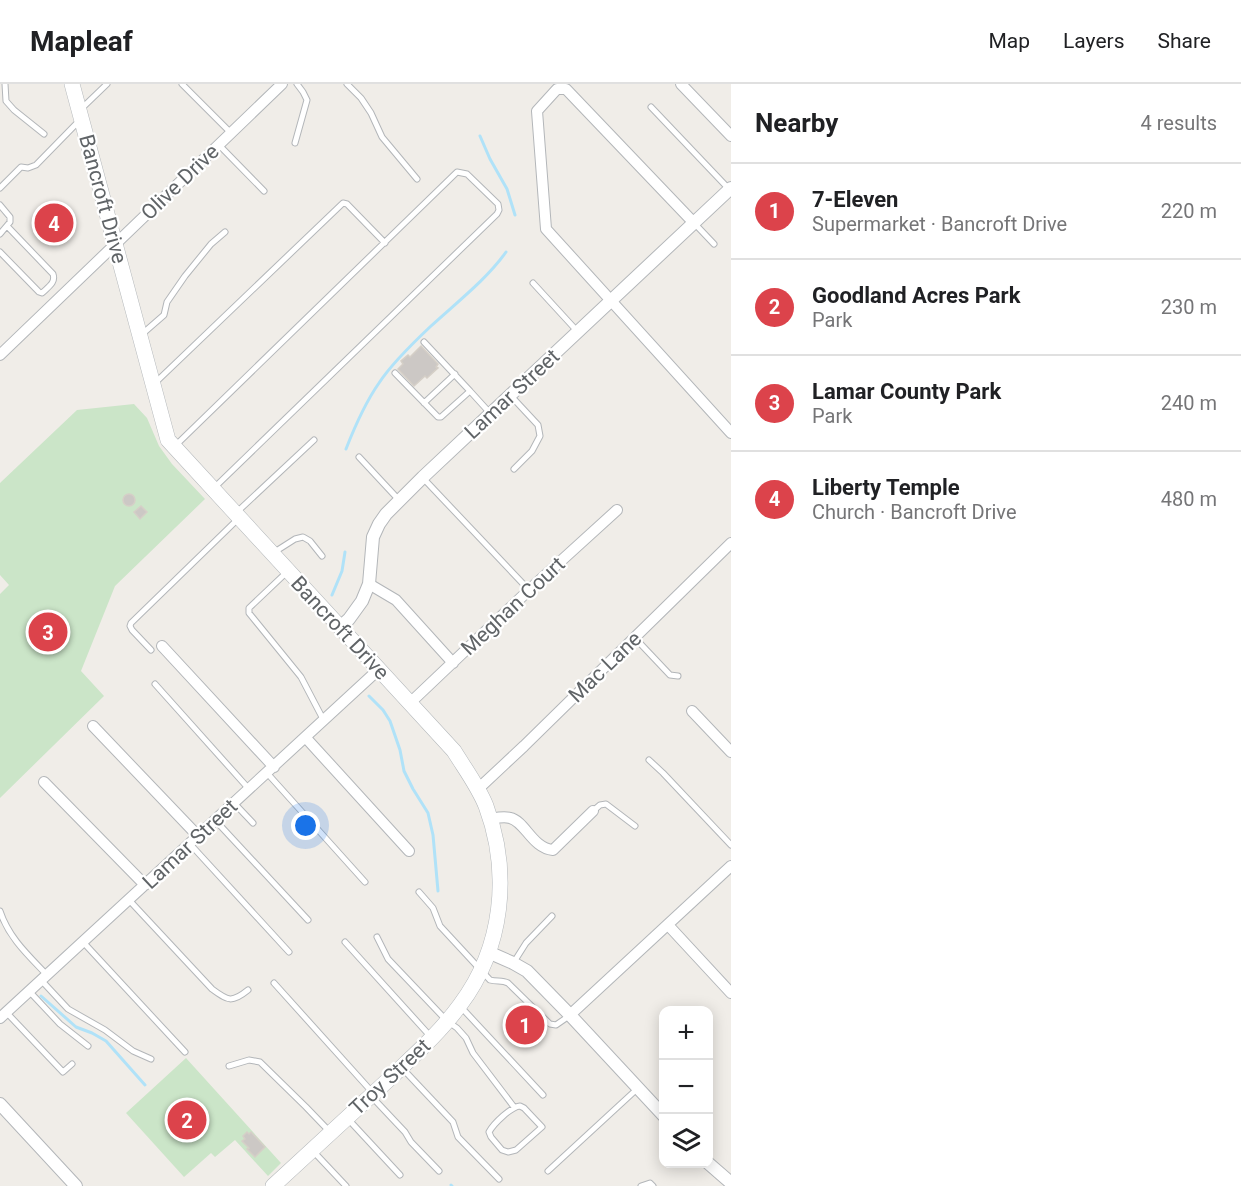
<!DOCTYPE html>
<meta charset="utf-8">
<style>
body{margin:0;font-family:Roboto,sans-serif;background:#f2f2f2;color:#202124}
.controls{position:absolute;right:18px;bottom:18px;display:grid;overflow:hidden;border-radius:12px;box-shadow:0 3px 15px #0003}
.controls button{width:54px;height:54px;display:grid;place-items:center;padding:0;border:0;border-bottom:2px solid #e0e0e0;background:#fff;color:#202124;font:30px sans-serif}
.you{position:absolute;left:306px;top:742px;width:21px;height:21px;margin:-15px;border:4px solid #fff;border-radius:50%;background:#1a73e8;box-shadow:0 0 0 9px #1a73e833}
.badge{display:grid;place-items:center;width:39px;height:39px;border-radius:50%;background:#dc434b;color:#fff;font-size:20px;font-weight:700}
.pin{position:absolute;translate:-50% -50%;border:3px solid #fff;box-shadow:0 2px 6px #0006}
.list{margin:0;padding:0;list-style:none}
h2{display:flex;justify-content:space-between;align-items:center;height:78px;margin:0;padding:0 24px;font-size:26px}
h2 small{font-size:20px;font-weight:400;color:#757577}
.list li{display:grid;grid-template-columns:39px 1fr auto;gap:18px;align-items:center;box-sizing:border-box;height:96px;padding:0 24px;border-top:2px solid #e0e0e0}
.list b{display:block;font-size:22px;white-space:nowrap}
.list p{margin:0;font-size:20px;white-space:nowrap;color:#757577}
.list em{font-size:20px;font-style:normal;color:#757577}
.icon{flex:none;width:33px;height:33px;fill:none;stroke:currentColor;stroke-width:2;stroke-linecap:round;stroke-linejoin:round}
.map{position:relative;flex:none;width:731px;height:1102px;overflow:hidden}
header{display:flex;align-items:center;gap:36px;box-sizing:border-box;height:84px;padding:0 30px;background:#fff;border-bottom:2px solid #e0e0e0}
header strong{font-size:28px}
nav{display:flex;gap:33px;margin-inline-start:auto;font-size:21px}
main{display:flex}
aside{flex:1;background:#fff}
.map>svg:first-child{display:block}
.green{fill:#cbe5c8}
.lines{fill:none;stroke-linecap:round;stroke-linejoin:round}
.stream{stroke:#b0e2f8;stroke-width:3}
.building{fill:#ccc8c5;stroke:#d5cfc7;stroke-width:1.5}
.service-casing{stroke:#b3b6b9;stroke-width:7}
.minor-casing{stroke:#b3b6b9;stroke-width:12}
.tertiary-casing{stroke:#b3b6b9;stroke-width:14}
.secondary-casing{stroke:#b4b8bb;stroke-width:16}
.service{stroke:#fff;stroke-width:5}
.minor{stroke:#fff;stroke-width:10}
.tertiary{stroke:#fff;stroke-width:12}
.secondary{stroke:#fff;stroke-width:15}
.labels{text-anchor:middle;stroke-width:4.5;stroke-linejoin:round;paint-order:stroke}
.street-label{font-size:21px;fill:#606467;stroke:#fff}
</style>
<header>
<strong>Mapleaf</strong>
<nav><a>Map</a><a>Layers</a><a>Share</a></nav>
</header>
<main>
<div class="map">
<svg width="731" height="1102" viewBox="0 0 731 1102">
<rect width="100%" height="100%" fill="#f0ede8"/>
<!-- green -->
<path class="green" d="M134,320l13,14 12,28 13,18 33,35 -90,87 -34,85 23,25 -104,102v-204l9,-9 -9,-10v-92l77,-73z
M186,974l95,105 -13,13 -33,-36 -20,17 -4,-4 -27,24 -58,-64z"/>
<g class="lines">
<!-- stream -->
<path class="stream" d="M480,52l10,23 17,30 8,26
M346,365c9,-23 19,-46 33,-66 13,-20 35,-41 52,-57 25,-23 56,-47 75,-74
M332,511l10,-24 3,-19
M369,612l14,14 7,11 10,29 4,21 9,18 15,24 5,22 5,56
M41,912l35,31 16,6 14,8 39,44
M451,1101l1,1"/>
</g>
<!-- building -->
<path class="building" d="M421,262l17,18 -2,3 2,1 -11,10 -2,-2 -11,10 -16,-17 5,-5 -2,-3 7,-6 2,2z
M123 416a6 6 0 1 1 12 0a6 6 0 1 1-12 0Z
M141,422l6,6 -7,7 -6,-7z
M247,1048l2,2 2,-2 14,15 -10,10 -8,-8 2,-1 -7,-7 3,-2 -2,-3z"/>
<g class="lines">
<!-- service casing -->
<g class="service-casing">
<path id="service" d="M5,0l1,17 8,9 30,24
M182,0l49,49
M347,0l14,14 10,15 11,24 35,42
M651,23l77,81
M81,25l26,-25
M295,59l12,-43 -4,-8 -6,-8
M219,61l45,46
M0,104l21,-21 7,1 8,-3 42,-43
M0,121l10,12v5l-10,12
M695,140l19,20
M0,168l39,40 3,1c6,-6 14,-10 11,-19l-46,-48
M533,199l45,49
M141,251l23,-20 3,-13 18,-26 26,-32 14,-12
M424,258l46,49
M395,289l43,44h3l29,-26 20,22
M156,298l187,-179 4,1 38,39
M511,312l27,29 2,11 -8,15 -18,18
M424,319l31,-29
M175,362l282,-274 10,2 31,30 1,6 -2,4 -282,273
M359,373l40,43
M423,394l106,112
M237,428l77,-72
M273,469l22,-14 8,-2 7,4 12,15
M288,487l-39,37v5l52,64 22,42
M635,554l35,37 8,1
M151,566l-19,-20 -2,-4 1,-3 107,-104
M155,600l94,105
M649,676l14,13 68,72
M267,689l98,109
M234,719l19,20
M593,727l7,-6 6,-1 29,22
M215,736l93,100
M190,760l99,108
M419,808l14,16 7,18 50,54c7,2 12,0 18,3l42,41 6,1 13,-9
M129,816l83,89c16,12 20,14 36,1
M0,827c9,27 28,44 47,64
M377,853l11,22 59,62 10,7 9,10 7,15 41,54
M83,858l102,110
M345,858l86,95
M514,878l12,-19 26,-27
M41,896l27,29 37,21 28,21 18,8
M274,899l99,110
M29,907l31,33 28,22
M460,922l83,89
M6,928l57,60 9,-8
M229,982l20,-6 11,2 46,45 24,25
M402,984l51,54 5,15 41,42
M372,1013l33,35 6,10 28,29
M520,1022l4,2 18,19 -26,23 -8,2 -6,-2 -11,-13 -2,-5c5,-9 22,-25 31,-26z
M348,1035l52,56
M313,1067l33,35
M548,1087l89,-82
M641,1102l9,-3 3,3"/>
</g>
<!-- minor casing -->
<g class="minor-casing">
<path id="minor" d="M681,0l50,52
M694,139l-128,-134h-9l-20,22 9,118 185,204
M0,271l282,-271
M369,500l27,16 57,63
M162,562l112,121
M410,619l119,-113 88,-80
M692,627l39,41
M93,642l105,110
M306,654l103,113
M44,698l101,103
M478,705l46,-43 207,-203
M490,735c6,-1 14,-3 20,-1 15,3 22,30 43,32l40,-39
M668,841l63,68
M570,931l161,-149
M0,934l378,-348"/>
</g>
<!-- tertiary casing -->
<g class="tertiary-casing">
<path id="tertiary" d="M340,543l9,-8 13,-18 7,-17 4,-47 6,-13 7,-10 37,-37 308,-289
M488,868l25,11 14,8 43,44 94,101
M0,1020l76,82
M708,1079l23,20"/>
</g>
<!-- secondary casing -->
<g class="secondary-casing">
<path id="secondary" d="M72,0l96,356 286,311c11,18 24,35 32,55 25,67 17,142 -26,199 -21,29 -48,52 -73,76 -38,35 -76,70 -114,105"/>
</g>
<!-- service -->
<use href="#service" class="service"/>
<!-- minor -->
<use href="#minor" class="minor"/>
<!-- tertiary -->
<use href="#tertiary" class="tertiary"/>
<!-- secondary -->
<use href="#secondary" class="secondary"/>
</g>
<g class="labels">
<!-- street labels -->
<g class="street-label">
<text transform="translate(180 98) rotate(-44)" y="7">Olive Drive</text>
<text transform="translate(103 115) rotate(75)" y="7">Bancroft Drive</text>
<text transform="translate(512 310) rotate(-43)" y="7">Lamar Street</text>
<text transform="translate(513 522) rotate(-43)" y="7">Meghan Court</text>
<text transform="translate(340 544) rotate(47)" y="7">Bancroft Drive</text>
<text transform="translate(605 583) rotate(-44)" y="7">Mac Lane</text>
<text transform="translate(190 760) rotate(-43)" y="7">Lamar Street</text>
<text transform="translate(390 993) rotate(-43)" y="7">Troy Street</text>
</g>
</g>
</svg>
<div class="controls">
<button>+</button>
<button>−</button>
<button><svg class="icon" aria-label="layers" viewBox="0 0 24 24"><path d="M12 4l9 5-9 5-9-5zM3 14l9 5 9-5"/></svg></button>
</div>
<div class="you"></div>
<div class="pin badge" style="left:525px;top:941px">1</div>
<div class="pin badge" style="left:187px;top:1036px">2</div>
<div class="pin badge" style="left:48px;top:548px">3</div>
<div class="pin badge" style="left:54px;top:139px">4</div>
</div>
<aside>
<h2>Nearby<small>4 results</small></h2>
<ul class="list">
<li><span class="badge">1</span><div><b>7-Eleven</b><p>Supermarket · Bancroft Drive</p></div><em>220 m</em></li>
<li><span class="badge">2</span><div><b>Goodland Acres Park</b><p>Park</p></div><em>230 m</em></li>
<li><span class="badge">3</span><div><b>Lamar County Park</b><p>Park</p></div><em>240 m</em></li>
<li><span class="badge">4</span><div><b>Liberty Temple</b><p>Church · Bancroft Drive</p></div><em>480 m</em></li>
</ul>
</aside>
</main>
